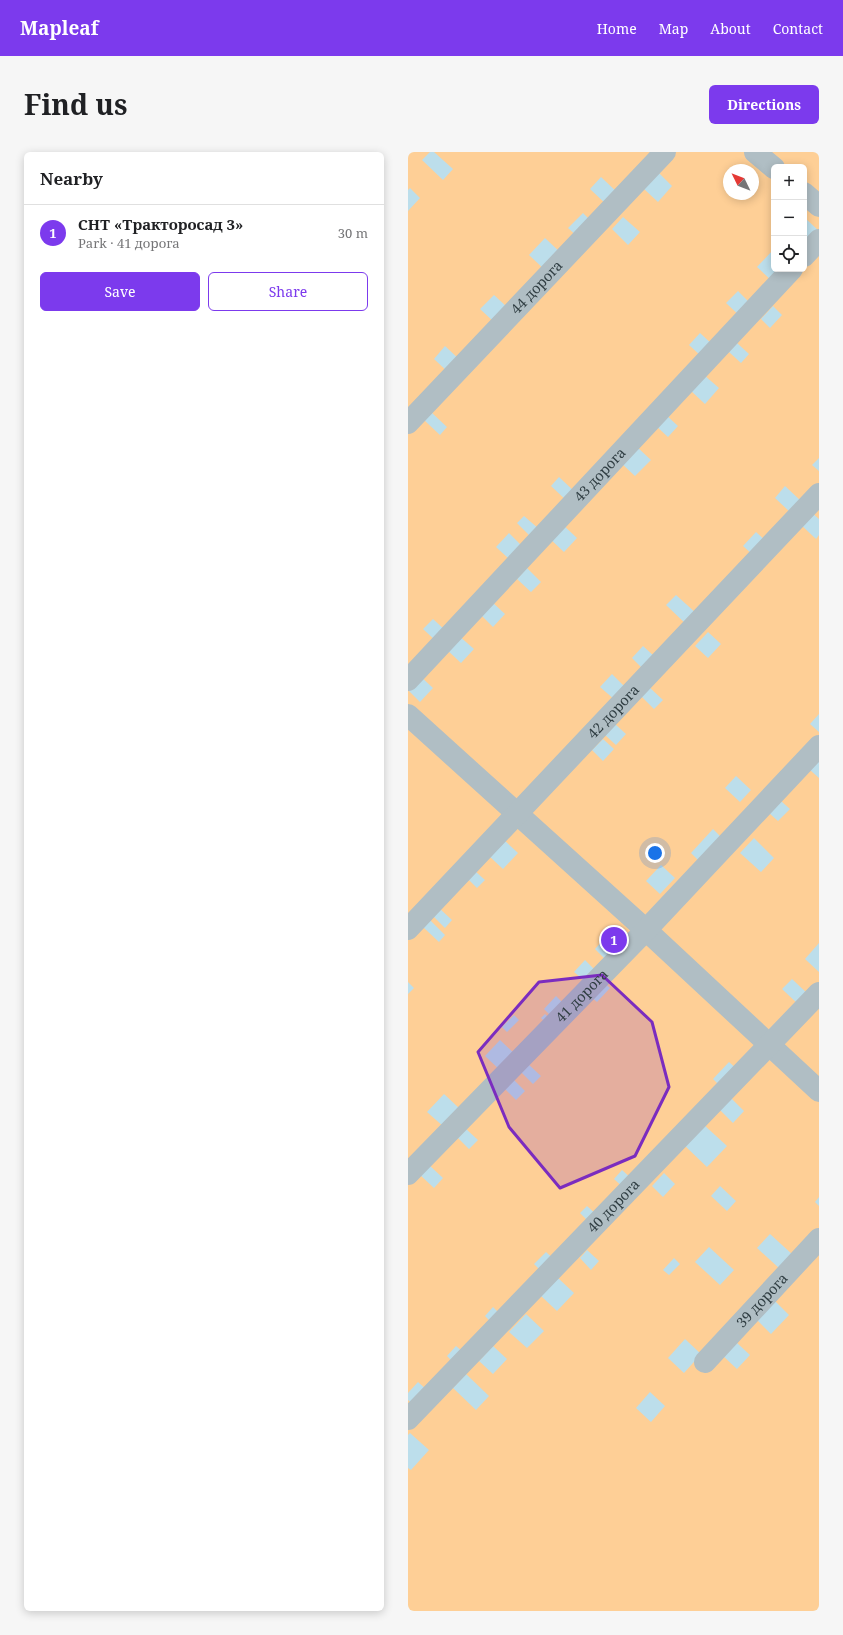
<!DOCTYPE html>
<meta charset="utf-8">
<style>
body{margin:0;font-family:"Noto Serif",serif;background:#f6f6f6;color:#202124}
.controls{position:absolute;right:12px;top:12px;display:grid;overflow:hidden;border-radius:6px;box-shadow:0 2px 10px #0003}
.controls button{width:36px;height:36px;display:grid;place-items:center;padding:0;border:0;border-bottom:1px solid #e0e0e0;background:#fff;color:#202124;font:20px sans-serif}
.compass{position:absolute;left:315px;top:12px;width:36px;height:36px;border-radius:50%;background:#fff;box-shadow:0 2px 10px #0003;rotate:313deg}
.you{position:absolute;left:247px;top:701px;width:14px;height:14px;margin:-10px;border:3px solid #fff;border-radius:50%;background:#1a73e8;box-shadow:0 0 0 6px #1a73e833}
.badge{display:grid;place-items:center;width:26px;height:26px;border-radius:50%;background:#7c3aed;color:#fff;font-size:13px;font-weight:700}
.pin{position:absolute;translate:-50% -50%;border:2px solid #fff;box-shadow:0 1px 4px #0006}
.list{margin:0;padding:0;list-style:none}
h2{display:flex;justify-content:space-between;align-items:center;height:52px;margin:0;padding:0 16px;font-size:17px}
h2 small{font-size:13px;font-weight:400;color:#757577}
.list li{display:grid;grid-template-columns:26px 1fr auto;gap:12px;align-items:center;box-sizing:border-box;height:56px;padding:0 16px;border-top:1px solid #e0e0e0}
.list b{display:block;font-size:15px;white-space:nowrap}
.list p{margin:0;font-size:13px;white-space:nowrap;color:#757577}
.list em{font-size:13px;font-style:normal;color:#757577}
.actions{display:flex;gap:8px;padding:12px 16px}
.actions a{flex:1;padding:9px 0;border:1px solid #7c3aed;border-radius:6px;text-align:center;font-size:14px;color:#7c3aed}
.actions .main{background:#7c3aed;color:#fff}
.icon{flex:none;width:22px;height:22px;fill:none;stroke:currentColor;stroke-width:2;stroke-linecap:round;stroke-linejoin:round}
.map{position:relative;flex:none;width:411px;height:1459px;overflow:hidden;border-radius:6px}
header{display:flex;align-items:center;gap:24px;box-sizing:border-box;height:56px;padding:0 20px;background:#7c3aed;color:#fff}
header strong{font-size:19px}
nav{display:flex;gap:22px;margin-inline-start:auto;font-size:14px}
.intro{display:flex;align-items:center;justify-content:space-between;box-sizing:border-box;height:96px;padding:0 24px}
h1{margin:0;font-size:28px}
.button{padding:10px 18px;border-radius:6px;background:#7c3aed;color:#fff;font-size:14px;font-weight:700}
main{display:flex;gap:24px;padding:0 24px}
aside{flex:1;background:#fff;border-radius:6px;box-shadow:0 2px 10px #0003}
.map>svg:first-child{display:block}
.green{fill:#fecf96;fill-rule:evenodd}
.building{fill:#bcdeeb}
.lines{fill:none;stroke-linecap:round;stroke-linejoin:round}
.street{stroke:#b0bec4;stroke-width:22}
.marked{fill:#7b2cbf;fill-opacity:0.2;stroke:#7b2cbf;stroke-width:3;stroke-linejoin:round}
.labels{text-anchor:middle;stroke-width:3;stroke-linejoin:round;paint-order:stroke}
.street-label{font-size:14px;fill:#303e43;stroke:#fff}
</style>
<header>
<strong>Mapleaf</strong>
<nav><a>Home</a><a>Map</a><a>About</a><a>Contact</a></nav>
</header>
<div class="intro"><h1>Find us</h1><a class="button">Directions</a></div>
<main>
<aside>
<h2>Nearby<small></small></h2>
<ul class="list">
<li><span class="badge">1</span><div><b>СНТ «Тракторосад 3»</b><p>Park · 41 дорога</p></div><em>30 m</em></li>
</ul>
<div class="actions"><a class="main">Save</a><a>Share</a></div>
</aside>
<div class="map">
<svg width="411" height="1459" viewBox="0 0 411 1459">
<rect width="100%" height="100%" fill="#ecfaff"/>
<!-- green -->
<path class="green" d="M0,0h411v1459h-411zM366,15h30v102h-30zM321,18h24v24h-24z"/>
<!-- building -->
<path class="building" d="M22,0h4l19,17 -10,11 -21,-20z
M251,21l13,13 -14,16 -14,-13z
M193,25l18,17 -11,12 -18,-17z
M2,36l10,10 -12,13v-21z
M175,61l10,10 -14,15 -11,-10z
M215,65l17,15 -12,13 -16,-16z
M397,66l14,13 -15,18v-30z
M137,86l17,16 -16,17 -17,-16z
M366,97v20h7l-10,11 -14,-13z
M330,139l15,15 -11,12 -16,-15z
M86,143l13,12 -13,15 -14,-13z
M365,154l9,9 -12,13 -9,-9z
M292,181l13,12 -11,12 -13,-12z
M329,191l12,11 -8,9 -12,-11z
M37,194l16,15 -12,12 -15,-14z
M296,223l15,13 -14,16 -15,-14z
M23,260l16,15 -7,8 -16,-15z
M257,262l13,12 -10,11 -13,-12z
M228,294l15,14 -16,16 -14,-13z
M411,306v13l-7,-6z
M151,325l17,16 -8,9 -17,-16z
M377,334l16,15 -10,12 -16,-15z
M403,360l8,7v16l-3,4 -17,-16z
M116,364l15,13 -8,8 -14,-14z
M153,371l16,15 -13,14 -16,-15z
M348,380l10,9 -13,14 -10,-9z
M101,381l12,12 -13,13 -12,-11z
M119,416l14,14 -10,10 -14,-13z
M268,443l21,19 -10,11 -21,-20z
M83,449l14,13 -12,13 -14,-14z
M25,467l12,11 -9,11 -13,-12z
M300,480l13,12 -13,14 -13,-12z
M50,483l16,14 -13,14 -16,-15z
M235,494l12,11 -11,13 -12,-12z
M204,522l14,14 -11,12 -15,-13z
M11,523l14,13 -13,14 -12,-12z
M240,534l15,14 -9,9 -14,-14z
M411,562v18l-9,-8z
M207,572l11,10 -10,11 -11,-10z
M195,587l11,10 -11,12 -11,-11z
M411,608v18l-9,-8z
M328,624l15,14 -11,12 -15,-14z
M373,649l9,8 -12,12 -9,-8z
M305,677l10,10 -22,24 -10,-10z
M346,686l20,20 -13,14 -21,-19z
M96,688l14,13 -15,16 -14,-13z
M253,713l14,13 -15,16 -14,-13z
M67,719l10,9 -8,8 -9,-9z
M31,756l13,12 -7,8 -13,-13z
M22,768l15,15 -6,7 -16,-15z
M199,784l12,11 -13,13 -11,-11z
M411,791v29l-14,-13z
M177,808l11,11 -10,11 -12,-10z
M384,827l17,16 -10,10 -17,-16z
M0,830l6,6 -6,6z
M195,830l7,6 -13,14 -7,-6z
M148,844l10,10 -12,13 -10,-10z
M137,862l6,6 -4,4 -6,-6z
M106,863l5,5 -12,12 -5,-5z
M92,888l17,16 -15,16 -17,-16z
M321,910l9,8 -17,17 -8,-8z
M119,911l14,13 -8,8 -13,-13z
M102,924l15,15 -9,9 -15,-15z
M36,942l16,15 -16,18 -17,-15z
M321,944l15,15 -11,12 -15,-15z
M295,972l24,22 -20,21 -24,-23z
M57,976l13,12 -9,9 -12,-12z
M20,1012l15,14 -9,10 -15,-14z
M214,1018l11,10 -8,9 -11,-10z
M256,1021l11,11 -12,13 -11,-11z
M312,1034l16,15 -9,10 -16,-15z
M411,1045v9l-4,-4z
M179,1054l11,10 -7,8 -11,-11z
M362,1082l23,21 -13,14 -23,-21z
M301,1095l25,23 -14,15 -25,-23z
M179,1098l12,11 -8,9 -11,-12z
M138,1100l11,10 -12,13 -11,-11z
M266,1106l6,6 -11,11 -6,-5z
M150,1126l16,15 -17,18 -16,-15z
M366,1148l15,15 -18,19 -15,-15z
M85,1155l9,9 -8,9 -9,-9z
M118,1162l18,17 -17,17 -18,-16z
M277,1187l16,15 -17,19 -16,-15z
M328,1190l14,13 -13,14 -14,-13z
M48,1194l8,7 -10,10 -7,-7z
M85,1194l14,13 -14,15 -14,-13z
M58,1222l23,22 -13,14 -23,-22z
M10,1230l9,8 -13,15 -6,-5v-7z
M242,1240l15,14 -14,16 -15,-14z
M2,1281l19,17 -18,20 -3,-2v-33z"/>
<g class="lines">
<!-- street -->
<g class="street">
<path d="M347,0l19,16"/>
<path d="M396,41l15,13"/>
<path d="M396,104l15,-16"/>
<path id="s1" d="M0,271l257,-271"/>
<path id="s2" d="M0,528l384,-411"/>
<path d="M0,563l238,215 173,161"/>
<path id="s3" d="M0,777l411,-435"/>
<path id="s4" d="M0,1022l238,-244 173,-184"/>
<path id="s5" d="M297,1210l114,-123"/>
<path id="s6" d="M0,1267l411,-426"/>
</g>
</g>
<!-- marked area -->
<path class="marked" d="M194,823l50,47 17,65 -34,69 -75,32 -51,-61 -31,-75 61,-70z"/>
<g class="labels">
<!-- street labels -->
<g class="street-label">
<text dy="5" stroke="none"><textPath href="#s1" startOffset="187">44 дорога</textPath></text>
<text dy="5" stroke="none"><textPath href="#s2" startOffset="281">43 дорога</textPath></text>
<text dy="5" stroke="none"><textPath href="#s3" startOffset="299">42 дорога</textPath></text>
<text dy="5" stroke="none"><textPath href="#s4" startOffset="249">41 дорога</textPath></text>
<text dy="5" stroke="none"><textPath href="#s6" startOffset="296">40 дорога</textPath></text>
<text dy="5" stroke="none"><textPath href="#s5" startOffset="84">39 дорога</textPath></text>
</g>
</g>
</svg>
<div class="controls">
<button>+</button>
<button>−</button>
<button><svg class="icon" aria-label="locate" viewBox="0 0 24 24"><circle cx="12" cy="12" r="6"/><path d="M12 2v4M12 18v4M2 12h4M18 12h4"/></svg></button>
</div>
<svg class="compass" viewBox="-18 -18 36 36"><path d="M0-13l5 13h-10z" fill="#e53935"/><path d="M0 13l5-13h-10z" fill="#757577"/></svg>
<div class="you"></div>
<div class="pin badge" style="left:206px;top:788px">1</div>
</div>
</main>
